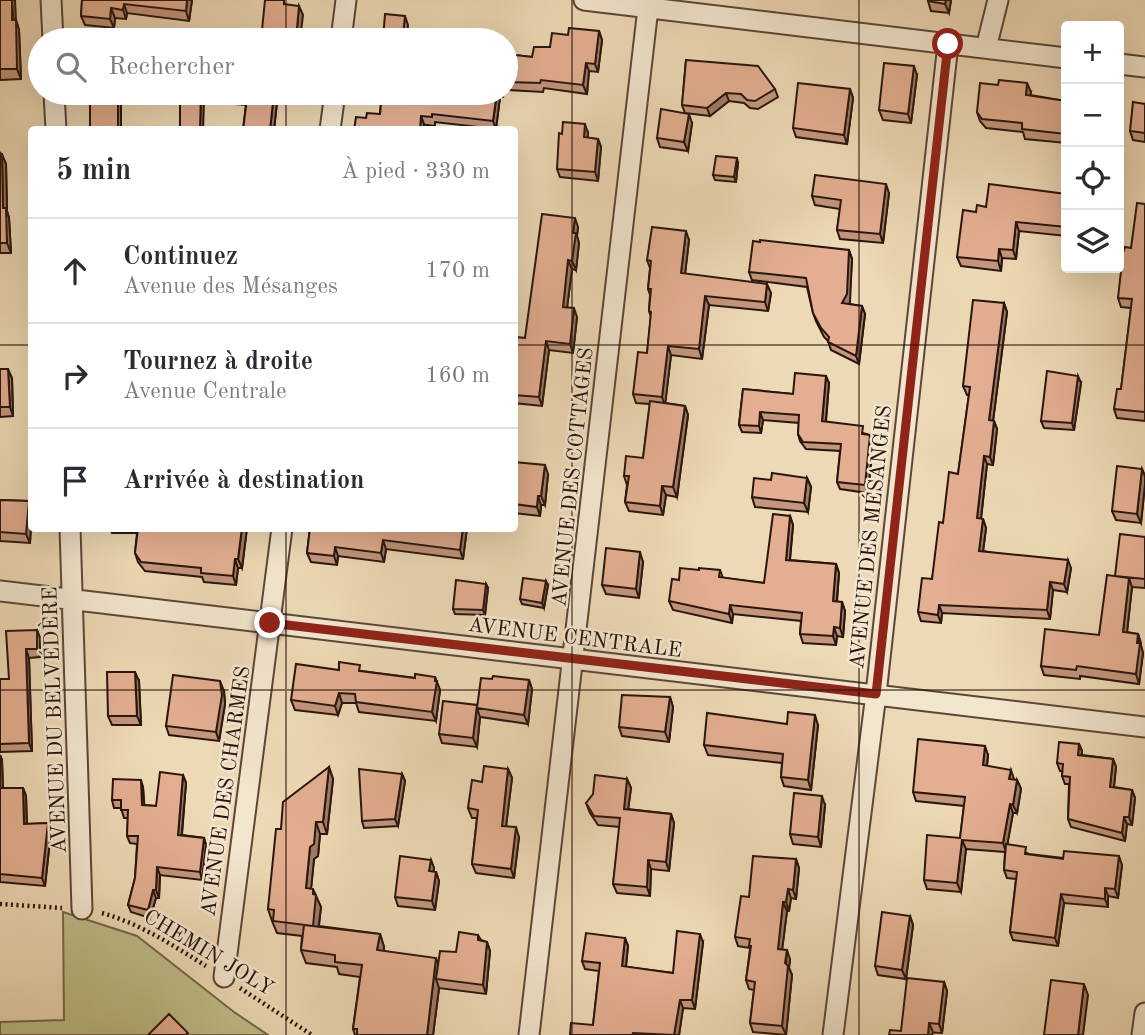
<!DOCTYPE html>
<html lang="fr">
<meta charset="utf-8">
<style>
body{margin:0;font-family:"Old Standard TT",serif;background:#f2f2f3;color:#2b2b33}
.controls{position:absolute;right:21px;top:21px;display:grid;overflow:hidden;border-radius:7px;box-shadow:0 7px 28px #0002}
.controls button{width:63px;height:63px;display:grid;place-items:center;padding:0;border:0;border-bottom:2px solid #e1e1e2;background:#fff;color:#2b2b33;font:35px sans-serif}
.stop{position:absolute;width:21px;height:21px;margin:-16px;border:5px solid #8f2418;border-radius:50%;background:#fff}
.stop.end{background:#8f2418;border-color:#fff;box-shadow:0 2px 7px #0008}
.list{margin:0;padding:0;list-style:none}
h2{display:flex;justify-content:space-between;align-items:center;height:91px;margin:0;padding:0 28px;font-size:30px}
h2 small{font-size:23px;font-weight:400;color:#7c7c81}
.list li{display:grid;grid-template-columns:46px 1fr auto;gap:21px;align-items:center;box-sizing:border-box;height:105px;padding:0 28px;border-top:2px solid #e1e1e2}
.list b{display:block;font-size:26px;white-space:nowrap}
.list p{margin:0;font-size:23px;white-space:nowrap;color:#7c7c81}
.list em{font-size:23px;font-style:normal;color:#7c7c81}
.icon{flex:none;width:38px;height:38px;fill:none;stroke:currentColor;stroke-width:2;stroke-linecap:round;stroke-linejoin:round}
.map{position:relative;flex:none;width:1145px;height:1035px;overflow:hidden}
.search{position:absolute;background:#fff;box-shadow:0 7px 28px #0002;left:28px;top:28px;width:490px;height:77px;display:flex;align-items:center;gap:18px;box-sizing:border-box;padding:0 24px;border-radius:38px;color:#7c7c81;font-size:26px}
.panel{position:absolute;background:#fff;box-shadow:0 7px 28px #0002;left:28px;top:126px;width:490px;height:406px;border-radius:7px}
.map>svg:first-child{display:block}
.green{fill:#bfbd88;stroke:#74694a;stroke-width:2}
.lines{fill:none;stroke-linecap:round;stroke-linejoin:round}
.street-casing{stroke:#5b4637;stroke-width:23}
.path{stroke:#2a150d;stroke-width:4.5;stroke-dasharray:2 3.5;stroke-linecap:butt}
.street{stroke:#f3e6cf;stroke-width:19}
.wall{fill:#c3967d;stroke:#2a150d;stroke-width:2}
.shaded-wall{fill:#9f7a66;stroke:#2a150d;stroke-width:2}
.building{fill:#e3ae91;stroke:#2a150d;stroke-width:2}
.route{stroke:#8f2418;stroke-width:9}
.grid{fill:none;stroke:#2a150d;stroke-width:2;stroke-opacity:0.55}
.labels{text-anchor:middle;stroke-width:5;stroke-linejoin:round;paint-order:stroke}
.street-label{font-size:21px;fill:#2a150d;stroke:#f3e6cf}
</style>
<div class="map">
<svg width="1145" height="1035" viewBox="0 0 1145 1035">
<rect width="100%" height="100%" fill="#edd9b5"/>
<filter id="stains"><feTurbulence type="fractalNoise" baseFrequency=".00286" numOctaves="4"/><feColorMatrix values="0 0 0 0 .2 0 0 0 0 .09 0 0 0 0 .02 0 0 0 .5 -.17"/></filter>
<radialGradient id="worn" r=".72"><stop offset=".6" stop-color="#630" stop-opacity="0"/><stop offset="1" stop-color="#630" stop-opacity=".3"/></radialGradient>
<!-- green -->
<path class="green" d="M63,912l74,24 97,76 34,23h-268v-13l64,-2z"/>
<g class="lines">
<!-- street casing -->
<g class="street-casing">
<path id="street" d="M51,0l2,40
M584,0l482,58
M341,40l5,-40
M986,48l12,-48
M1119,64l26,3
M54,93l2,37
M330,130l5,-37
M70,528l12,381
M0,591l1145,136
M224,977l58,-449
M529,1035l119,-1027
M833,1035l43,-341 72,-650
M1142,1035l3,-22"/>
</g>
<!-- path -->
<path class="path" d="M0,904l62,4
M102,913c39,11 70,32 104,53
M240,988l72,47"/>
<!-- street -->
<use href="#street" class="street"/>
</g>
<!-- wall -->
<path class="wall" d="M0,0l16,20 3,10 2,49 -21,1z
M82,0h110l-3,21 -62,-8 -1,6 -11,-1 -1,10 -29,-3 -4,-9z
M951,0l-2,13 -18,-2 -3,-10z
M599,31l3,9 -4,32 -9,-1 -2,23 -43,-6 -1,4 -37,-2v-36l26,3 18,-10 18,-12z
M686,60l89,29 3,8 -20,12 -8,-1 -6,-5 -15,-2 -19,15 -25,-3 -3,-8z
M917,75l-6,48 -28,-3 -4,-10z
M850,89l3,9 -6,46 -51,-7 -3,-9z
M1031,92l-1,3 36,6v42l-41,-4 -2,-7 -37,-4 -6,-7 -3,-9z
M180,93h98l-4,37h-31l3,-25 -42,-4z
M382,93h122l-1,4h-3l-4,32 -61,-7v4l-69,-8 14,-4z
M1145,104v38l-12,-2 -3,-9z
M692,123l-4,28 -28,-4 -3,-9z
M588,133v5l10,1 3,8 -3,34 -38,-4 -3,-8z
M0,152l6,12 1,47 2,7 2,35h-11z
M738,163l-2,19 -21,-2 -2,-5z
M889,193l-6,50 -43,-4 -3,-9 3,-21 -25,-4 -3,-9z
M1066,194v42l-47,-5 -3,28 -14,-1 -1,13 -40,-5 -4,-9 19,-45 10,-5z
M1145,204v217l-28,-3 -3,-9 7,-20 10,-81 -10,-1 -3,-9 13,-50z
M578,227l-1,9 2,7 -3,27 -4,-1 -5,38 10,10 -4,36 -24,-3 -7,56 -28,-3v-66l11,1z
M689,240l-4,34 86,19 -3,18 -59,-6 -7,54 -31,-4 -6,48 20,3 3,9 -11,82 -11,-2 -3,20 -34,-4 -4,-9 2,-17 -3,-9 19,-18 7,-54 -14,-1 -3,-9 14,-41 4,-36 -2,-6 1,-16 -2,-6 2,-21 -3,-8z
M849,250l3,9 -3,45 13,2 3,8 -6,50 -28,-14 -3,-9 -4,-4 -8,-16 -3,-8 -6,-26 -55,-7 -3,-8z
M1004,303l3,9 -14,109h1l3,8 -4,36 -6,-1 -6,55h2l3,9 -3,23 88,17 -4,24 -14,-2 -3,29 -108,-6 -1,10 -20,-2 -3,-9 14,-33 11,-56 15,-49 11,-79h-2l-4,-9z
M0,369l12,9 1,38 -13,1z
M829,383l-3,39 44,13 3,7 -5,51 -28,-4 -3,-7 3,-31 -34,-2 -6,-8 -2,-7 1,-11 -36,-3 -2,13 -19,-1 -3,-7 4,-36 50,5z
M1081,383l-7,47 -30,-2 -3,-7z
M514,462l34,12 -3,31h-4l-1,11 -26,-3z
M1142,469l3,7v8l-4,39 -25,-3 -4,-9z
M807,478l4,9 -3,25 -53,-5 -3,-10 19,-17z
M0,500l29,1 3,8 -2,34 -30,-2z
M790,516l3,9 -3,35 46,4 3,9 -2,29h5l3,9 -2,26 -6,-1 -1,9 -33,-2 -3,-9 1,-13 -68,-7 -1,9 -59,-13 -4,-9 10,-21 20,-10h21l3,8 41,5z
M110,528h137l-5,40h-4l-2,17 -32,-3 -2,-5 -57,-6 -7,-9 -3,-9 2,-20h-25z
M310,528h157l-4,31 -77,-10 -2,13 -46,-6 -1,9 -26,-3 -4,-9z
M1145,537v51l-13,-1 -5,45 11,2 3,9v3l2,7 -4,31 -59,-8v3l-36,-4 -3,-9 58,-31 17,-59z
M643,562l-4,36 -33,-4 -4,-9z
M486,584l2,4 -3,27 -30,-1 -2,-5z
M548,585l-4,23 -22,-4 -2,-5z
M37,630l3,8v19l-11,1 3,93 -32,1v-73h9z
M339,670l23,1 53,7 20,-1 5,13 -4,31 -77,-9 -3,-9h-14l-4,12 -43,-5 -4,-10z
M492,679l37,1 3,9 -4,35 -48,-7 -3,30 -35,-4 -3,-9 38,-29z
M139,681l2,44h-29l-4,-9z
M224,691l1,13 -6,37 -50,-6 -3,-9z
M670,697l3,10 -4,35 -47,-6 -3,-9z
M787,724l31,1 -7,65 -27,-4 -3,-9 1,-14 -74,-8 -4,-10z
M1079,744l3,7v4l31,4 3,8 -2,20 18,3 3,8 -3,27 -5,-1 -2,17 -54,-14 -3,-8 1,-35h-4l-3,-8v-5h-2l-3,-8z
M0,755l2,5 1,28h20l3,8 1,28 21,-1 3,8 -6,55 -45,-4z
M988,755l-1,11 27,14h3l4,9 -4,24h-4l-6,32 22,9 93,11 -4,33 -10,-2v11l-44,-4 -6,43 -45,-6 -3,-8 6,-53 -9,-1 -3,-8 1,-18 -39,-3 -5,43 -34,-3 -3,-9 36,-42 4,-32 -48,-5 -3,-9z
M329,767l4,12 -6,55h-7l-2,22 -4,3 -3,29 10,19 -2,19 61,8 4,13v4l54,12 18,-11 22,-17 3,5 6,2 3,9 -4,43 -47,-6 -6,47h-78l-2,-6 7,-52 -21,-3 -2,-7 -31,-4 -5,-13 1,-14 -25,-3 -5,-12 -4,-12 13,-80z
M508,769l4,9 -6,48 13,11 -5,41 -38,-5 -4,-9 5,-46h-5l-4,-10 14,-26z
M402,774l3,7 -7,45 -34,2 -2,-7z
M183,775l3,8 -4,52 22,3 2,7 -4,35 -42,-5 -1,23h-3l-6,20 -19,-6 -3,-7 7,-27 2,-34 -7,-1 -3,-7 1,-18h-4l-3,-10h-7l-2,-8 31,-13 1,18 12,1z
M627,779l4,9 -3,21 43,5 3,9 -5,48 -18,-2 -1,27 -33,-3 -4,-9 7,-57 -22,-2 -8,-12 -4,-10z
M825,805l-4,42 -28,-3 -3,-10z
M796,859l3,9 -3,31 -5,-1 -2,13h-2l-5,39 8,9 -1,9 3,7 -6,60 -33,-3 -3,-9 4,-33 -5,-1 -3,-9 4,-31v-1l-12,-2 -3,-9 14,-40z
M431,860l3,8 -1,4h3l3,9 -4,29 -37,-4 -3,-9z
M910,916l3,9 -7,54 -28,-4 -3,-9z
M625,938l3,8 -2,21 47,6 30,-31 -8,67 -12,-1 -4,27h-109l23,-10 6,-54 -14,-2 -3,-8z
M944,982l3,9 -5,42 -41,-2z"/>
<!-- shaded-wall -->
<path class="shaded-wall" d="M12,0h3l1,20 3,10 2,49 -4,-10z
M187,0h5l-3,21 -3,-10z
M946,0h5l-2,13 -4,-9z
M124,4l3,9 -1,6 -3,-9z
M299,6l4,9 -3,25h-4z
M111,8l4,10 -1,10 -4,-9z
M405,16l3,9 -1,12 1,3h-3l-2,-5z
M599,31l3,9 -4,32 -3,-8z
M586,63l3,8 -2,23 -4,-9z
M914,66l3,9 -6,48 -3,-9z
M1027,83l4,9 -2,12 -3,-9z
M850,89l3,9 -6,46 -3,-9z
M118,93h3v37h-3z
M201,93l3,8 -1,29h-3z
M274,93h4l-4,37h-4z
M497,93h2l1,4 -4,32 -3,-8z
M726,93l3,8 -19,15 -3,-8z
M689,114l3,9 -4,28 -4,-9z
M421,116l3,8v6h-4z
M585,124l3,9 -1,13 -3,-9z
M598,139l3,8 -3,34 -3,-9z
M2,154l4,10 1,47 2,7 2,35 -4,-10 -4,-35z
M737,158l1,5 -2,19 -2,-5z
M886,184l3,9 -6,50 -3,-9z
M575,218l3,9 -1,9 2,7 -3,27 -4,-9 1,-28z
M1016,222l3,9 -3,28 -3,-9z
M686,231l3,9 -5,43 -3,-10z
M999,249l3,9 -1,13 -3,-10z
M849,250l3,9 -2,43 -5,9 -3,-8z
M568,260l4,9 -6,47 -3,-9z
M767,284l4,9 -3,18 -3,-9z
M705,296l4,9 -7,54 -3,-10z
M1004,303l3,9 -15,117 -3,-9z
M862,306l3,8 -6,50 -3,-8z
M574,308l3,9 -4,36 -3,-9z
M546,341l3,9 -7,56 -3,-9z
M668,346l3,9 -6,51 -3,-9z
M8,369l4,9 1,38 -3,-9z
M826,376l3,7 -4,46 -3,-8z
M1078,376l3,7 -7,47 -2,-7z
M685,406l3,9 -11,82 -4,-10z
M760,412l3,8 -2,13 -2,-7z
M994,421l3,8 -4,36 -3,-8z
M870,435l3,7 -5,51 -3,-8z
M984,456l3,8 -7,63 -3,-9z
M545,465l3,9 -3,31 -4,-9z
M1142,469l3,7v8l-4,39 -4,-9z
M807,478l4,9 -3,25 -4,-9z
M662,486l4,9 -3,20 -3,-9z
M538,496l3,9 -1,11 -3,-9z
M29,501l3,8 -2,34 -4,-9z
M790,516l3,9 -4,44 -3,-9z
M983,519l3,9 -4,31 -3,-8z
M242,528h5l-5,40 -4,-9z
M463,528h4l-4,31 -3,-9z
M383,540l3,9 -2,13 -3,-9z
M335,547l3,9 -1,9 -3,-9z
M640,552l3,10 -4,36 -3,-9z
M235,559l3,9 -2,17 -3,-9z
M1068,560l3,8 -4,24 -3,-8z
M836,564l3,9 -3,37 -3,-9z
M1129,578l3,9 -6,54 -3,-9z
M546,581l2,4 -4,23 -2,-5z
M1050,582l3,8 -3,29 -3,-9z
M486,584l2,4 -3,27 -2,-5z
M842,602l3,9 -2,26 -3,-9z
M730,605l3,9 -1,9 -3,-9z
M939,605l3,8 -1,10 -3,-8z
M834,627l3,9 -1,9 -3,-9z
M37,630l3,8v19l-3,-8z
M1138,634l5,19 -4,31 -3,-10z
M26,649l3,9 3,93 -3,-8z
M135,672l4,9 2,44 -4,-9z
M435,677l5,13 -4,31 -4,-9z
M529,680l3,9 -4,35 -4,-9z
M220,681l4,10 1,13 -6,37 -3,-9z
M339,693l3,10 -4,12 -3,-9z
M670,697l3,10 -4,35 -4,-10z
M477,708l3,9 -3,30 -4,-9z
M815,715l3,10 -7,65 -3,-10z
M1079,744l3,7 -1,11 -3,-7z
M985,746l3,9 -2,19 -3,-9z
M0,755l2,5 1,35 -3,-8z
M1113,759l3,8 -3,28 -3,-8z
M329,767l4,12 -6,55 -4,-12z
M508,769l4,9 -7,57 -3,-9z
M1011,770l3,9 -2,9 -3,-9z
M402,774l3,7 -7,45 -3,-7z
M183,775l3,8 -5,59 -3,-7z
M627,779l4,9 -4,30 -3,-9z
M141,780l2,7 2,26 -3,-8z
M1017,780l4,9 -4,24 -4,-8z
M23,788l3,8 1,36 -3,-8z
M1132,790l3,8 -3,27 -3,-8z
M822,796l3,9 -4,42 -3,-10z
M1010,804l3,9 -7,39 -3,-9z
M671,814l3,9 -5,48 -3,-9z
M1124,817l3,7 -2,17 -3,-8z
M316,822l4,12 -2,22 -4,3 -4,41 -4,-12 4,-41z
M48,823l3,8 -6,55 -3,-8z
M516,827l3,10 -5,41 -3,-9z
M204,838l2,7 -4,35 -2,-8z
M962,840l4,9 -5,43 -4,-9z
M1119,856l3,9 -4,33 -3,-9z
M796,859l3,9 -3,31 -3,-9z
M431,860l3,8 -2,12 -3,-9z
M648,860l3,9 -1,27 -3,-9z
M157,867l3,8 -1,23 -3,-8z
M436,872l3,9 -4,29 -3,-9z
M1105,888l3,8v11l-3,-8z
M313,889l8,18 -4,31 -4,-12z
M788,889l3,9 -2,13 -3,-9z
M153,890l3,8 -6,20 -2,-8z
M1061,894l3,9 -6,43 -3,-8z
M783,902l4,9 -6,47 -3,-9z
M910,916l3,9 -7,54 -4,-9z
M380,934l4,13 -2,16 -5,-13z
M700,934l3,8 -8,67 -3,-9z
M625,938l3,8 -3,28 -3,-8z
M487,942l3,9 -4,43 -3,-9z
M787,950l3,9 -1,9 3,7 -6,60 -4,-9z
M436,958l5,13 -5,8 3,9 -6,47h-6z
M944,982l3,9 -5,42 -3,-9z
M1084,984l4,11 -5,40h-5z
M680,1000l3,8 -4,27h-5z
M929,1023l4,9 -1,3h-4z"/>
<!-- building -->
<path class="building" d="M0,0h12v20h4l1,49h-17z
M82,0h105l-1,11 -62,-7 -1,6 -12,-2 -1,11 -29,-3z
M265,0h19v4l15,2 -3,34h-35z
M928,0h18l-1,4 -17,-3z
M385,14l20,2 -2,19h4l-1,5h-23z
M569,28l30,3 -4,33 -9,-1 -3,22 -42,-5 -1,3 -34,-1v-28l26,3 2,-10h16l2,-14 16,2z
M686,60l72,6 17,23 -20,12 -8,-1 -6,-6 -15,-1 -19,15 -25,-3z
M884,63l30,3 -6,48 -29,-4z
M999,80l28,3 -1,12 40,6 -1,33 -43,-5v-6l-40,-4 -5,-7 3,-29 18,2z
M798,83l52,6 -6,46 -51,-7z
M90,93h28v37h-28z
M180,93h94l-4,37h-27l4,-32 -46,-5 -1,37 -20,-1z
M382,93h115l-4,28 -61,-7v3l-11,-1 -1,14h-66l2,-13 10,1 1,-5 13,1z
M1133,102l12,2v29l-15,-2z
M661,109l28,5 -5,28 -27,-4z
M563,122l22,2 -1,13 14,2 -3,33 -38,-3 2,-36 3,1z
M0,154h2l1,54h3l1,35h-7z
M716,156l21,2 -3,19 -21,-2z
M815,175l71,9 -6,50 -43,-4 4,-30 -29,-4z
M989,184l77,10v33l-50,-5 -3,28 -14,-1 -1,12 -41,-4 6,-47 13,2 1,-7 9,2z
M1137,203l8,1v208l-31,-3 3,-20h4l11,-90 -14,-1 5,-45 2,-6 6,1z
M542,214l33,4 -2,15h3l-4,28 -4,-1 -5,47 11,1 -4,36 -24,-3 -7,56 -25,-2v-58l11,1z
M652,227l34,4 -5,42 86,11 -2,18 -60,-6 -6,53 -31,-3 -6,51 -29,-3 5,-42 9,1 4,-41 -2,-1 2,-22h-3l3,-28 -4,-1z
M1064,239h2v19h-4z
M760,240l89,10 -2,44 -5,9 20,3 -6,50 -28,-14 1,-5 -8,-9 -8,-15 -7,-35 -57,-6 4,-31 7,1z
M973,300l31,3 -15,117 5,1 -4,36 -6,-1 -7,62 6,1 -4,32 89,9 -4,24 -14,-2 -3,28 -108,-5 -1,10 -20,-3 4,-34 10,1 7,-57 4,1 6,-51 9,2 12,-87 -7,-1z
M0,369h8l2,38h-10z
M1047,371l31,5 -6,47 -31,-2z
M795,373l31,3 -4,45 41,5 -1,8 8,1 -5,50 -28,-3 4,-38 -38,-2 -5,-8 1,-19 -39,-3 -1,14 -20,-1 4,-36 50,5z
M650,401l35,5 -12,81 -11,-1 -2,20 -35,-4 4,-26h-5l2,-20 17,2z
M514,462l31,3 -4,31h-3l-1,11 -23,-3z
M1117,466l25,3 -5,45 -25,-3z
M772,473l35,5 -3,25 -52,-6 2,-19 17,2z
M0,500l29,1 -3,33 -26,-2z
M773,514l17,2 -4,44 50,4 -3,37 9,1 -2,26 -6,-1 -1,9 -33,-2 2,-21 -72,-8 -1,9 -60,-13 3,-22 7,1 1,-12 19,2v-2l21,2 -1,7 45,6z
M138,528h104l-4,31h-3l-2,17 -32,-3v-5l-60,-6 -6,-9z
M310,528h153l-3,22 -77,-10 -2,13 -46,-6 -1,9 -27,-3z
M1120,534l25,3v42l-30,-3z
M606,548l34,4 -4,37 -34,-4z
M1107,575l22,3 -6,54 15,2 -1,9h3l-4,31 -59,-8 -1,4 -35,-4 4,-37 54,6z
M523,578l23,3 -4,22 -22,-4z
M456,580l30,4 -3,26 -30,-1z
M37,630v19h-11l3,94 -29,1v-65h9l-3,-48z
M339,662l21,3 -1,6 56,7v-4l20,3v4h2l-5,31 -76,-10 -1,-8 -16,-1 -4,13 -44,-6 5,-36 43,6z
M107,672h28l2,44h-29z
M173,675l47,6 2,14 -6,37 -50,-6z
M493,676l36,4 -5,35 -47,-7 4,-30 11,1z
M622,695l48,2 -5,35 -46,-5z
M443,701l34,4 -4,33 -34,-4z
M788,712l27,3 -7,65 -27,-3 2,-23 -79,-9 3,-32 80,11z
M918,739l67,7 -2,19 28,5 -2,9 8,1 -4,25 -3,-1 -7,39 -41,-3 -5,43 -33,-3 3,-45 33,3 5,-41 -52,-5z
M1059,742l20,2 -1,11 35,4 -3,28 22,3 -3,27h-5l-2,16 -54,-14 2,-42 -8,-1 1,-12 -6,-1z
M484,766l24,3 -6,57 14,1 -5,42 -39,-5 6,-54 -10,-2 4,-28 10,2z
M329,767l-6,55h-7l-2,22 -4,3 -4,41 7,1v5l3,1 -3,31 -40,-5 1,-11 -6,-1 8,-80h5l2,-27z
M359,769l43,5 -7,45 -33,2z
M160,772l23,3 -5,60 26,3 -4,34 -43,-5 -1,23h-3l-5,20 -20,-5 7,-27 3,-42h-11l1,-26h-7v-10h-9l1,-21 28,1 1,25 14,1z
M595,775l32,4 -3,30 47,5 -5,48 -18,-2 -1,27 -34,-3 7,-66 -26,-2 -8,-13 7,-9z
M0,788h23l1,36 24,-1 -6,55 -42,-4z
M794,793l28,3 -4,41 -28,-3z
M1006,844l20,3 -1,7 38,5 1,-8 55,5 -4,33 -10,-1v11l-44,-5 -6,44 -45,-6 7,-60 -13,-2z
M400,856l31,4 -2,11 7,1 -4,29 -37,-4z
M753,856l43,3 -3,31 -5,-1 -2,13h-3l-5,47 9,1 -2,13 3,3 -6,60 -32,-3 5,-41 -9,-2 5,-34h-2l1,-7 -15,-2 6,-41 8,1z
M882,912l28,4 -8,54 -27,-4z
M304,925l76,9 -3,16 59,8 -9,77h-70v-6h-4l9,-64 -27,-3v-7l-34,-5z
M677,931l23,3 -8,66h-12l-6,35 -41,-2 -1,2h-62l1,-12 22,2 7,-62 -18,-2 4,-28 39,5 -3,28 51,7z
M459,932l19,3v5l9,2 -4,43 -47,-6 4,-28 16,1z
M907,978l37,4 -5,42 -10,-1 -1,12h-39l1,-5 11,1z
M1051,980l33,4 -6,51h-34z
M169,1014l19,19 -3,2h-37z"/>
<g class="lines">
<!-- route -->
<path class="route" d="M270,623l606,71 72,-650"/>
</g>
<!-- grid -->
<path class="grid" d="M286,0v40M572,0v1035M859,0v1035M286,93v37M0,345h32M514,345h631M286,528v507M0,690h1145"/>
<g class="labels">
<!-- street labels -->
<g class="street-label">
<text transform="translate(572 477) rotate(-84)" y="7">AVENUE DES COTTAGES</text>
<text transform="translate(870 537) rotate(-84)" y="7">AVENUE DES MÉSANGES</text>
<text transform="translate(575 637) rotate(7)" y="7">AVENUE CENTRALE</text>
<text transform="translate(54 720) rotate(-92)" y="7">AVENUE DU BELVÉDÈRE</text>
<text transform="translate(225 791) rotate(-82)" y="7">AVENUE DES CHARMES</text>
<text transform="translate(209 952) rotate(31)" y="7">CHEMIN JOLY</text>
</g>
</g>
<rect width="100%" height="100%" filter="url(#stains)"/>
<rect width="100%" height="100%" fill="url(#worn)"/>
</svg>
<div class="controls">
<button>+</button>
<button>−</button>
<button><svg class="icon" aria-label="locate" viewBox="0 0 24 24"><circle cx="12" cy="12" r="6"/><path d="M12 2v4M12 18v4M2 12h4M18 12h4"/></svg></button>
<button><svg class="icon" aria-label="layers" viewBox="0 0 24 24"><path d="M12 4l9 5-9 5-9-5zM3 14l9 5 9-5"/></svg></button>
</div>
<div class="stop" style="left:948px;top:44px"></div>
<div class="stop end" style="left:270px;top:623px"></div>
<div class="search"><svg class="icon" aria-label="search" viewBox="0 0 24 24"><circle cx="10" cy="10" r="6"/><path d="M15 15l6 6"/></svg>Rechercher</div>
<section class="panel">
<h2>5 min<small>À pied · 330 m</small></h2>
<ul class="list">
<li><svg class="icon" aria-label="ahead" viewBox="0 0 24 24"><path d="M12 20V5M6 11l6-6 6 6"/></svg><div><b>Continuez</b><p>Avenue des Mésanges</p></div><em>170 m</em></li>
<li><svg class="icon" aria-label="right" viewBox="0 0 24 24"><path d="M7 20v-9h11M14 6l5 5-5 5"/></svg><div><b>Tournez à droite</b><p>Avenue Centrale</p></div><em>160 m</em></li>
<li><svg class="icon" aria-label="arrive" viewBox="0 0 24 24"><path d="M6 21V4h12l-3 4 3 4H6"/></svg><div><b>Arrivée à destination</b></div></li>
</ul>
</section>
</div>
